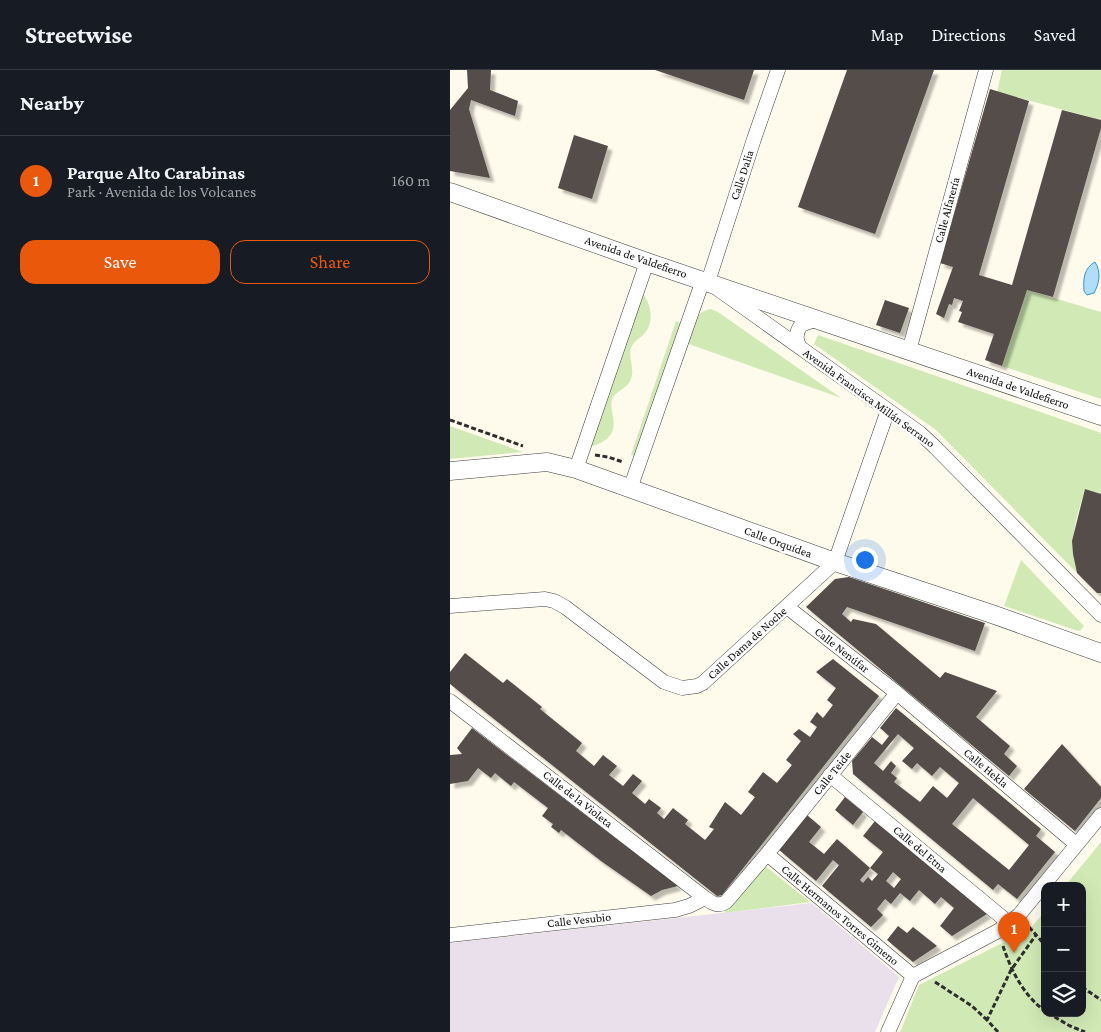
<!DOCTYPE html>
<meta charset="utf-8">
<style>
body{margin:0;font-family:"Crimson Pro",serif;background:#20242c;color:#f1f3f6}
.controls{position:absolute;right:15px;bottom:15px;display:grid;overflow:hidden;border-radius:10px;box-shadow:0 5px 20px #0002}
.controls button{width:45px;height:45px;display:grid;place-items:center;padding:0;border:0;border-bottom:1px solid #363941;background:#171b24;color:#f1f3f6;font:25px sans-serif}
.you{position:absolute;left:414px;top:489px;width:18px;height:18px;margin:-12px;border:4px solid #fff;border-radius:50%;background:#1a73e8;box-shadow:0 0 0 8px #1a73e833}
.badge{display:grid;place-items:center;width:32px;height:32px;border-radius:50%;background:#ea580c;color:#fff;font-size:16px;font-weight:700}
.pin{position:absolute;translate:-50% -41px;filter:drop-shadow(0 1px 2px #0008)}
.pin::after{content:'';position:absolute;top:26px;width:18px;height:15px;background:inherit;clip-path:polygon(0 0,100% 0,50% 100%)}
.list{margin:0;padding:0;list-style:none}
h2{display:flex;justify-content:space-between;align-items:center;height:65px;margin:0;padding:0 20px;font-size:21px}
h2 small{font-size:16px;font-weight:400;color:#9ea1a6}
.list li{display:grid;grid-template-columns:32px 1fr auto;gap:15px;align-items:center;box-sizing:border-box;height:90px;padding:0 20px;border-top:1px solid #363941}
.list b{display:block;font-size:19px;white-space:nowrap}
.list p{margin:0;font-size:16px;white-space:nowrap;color:#9ea1a6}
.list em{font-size:16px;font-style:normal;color:#9ea1a6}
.actions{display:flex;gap:10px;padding:15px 20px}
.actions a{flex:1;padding:11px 0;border:1px solid #ea580c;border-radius:15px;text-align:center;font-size:18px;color:#ea580c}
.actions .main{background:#ea580c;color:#fff}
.icon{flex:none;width:28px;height:28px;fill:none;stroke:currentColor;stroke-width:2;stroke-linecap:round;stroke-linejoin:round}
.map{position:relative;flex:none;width:651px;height:962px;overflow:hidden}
header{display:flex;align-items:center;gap:30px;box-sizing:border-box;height:70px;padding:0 25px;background:#171b24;border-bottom:1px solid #363941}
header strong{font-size:24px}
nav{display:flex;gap:28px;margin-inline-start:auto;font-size:18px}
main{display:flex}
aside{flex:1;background:#171b24}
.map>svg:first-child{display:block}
.industrial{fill:#eae0ec}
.green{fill:#d1eab5}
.water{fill:#b0ddf7;stroke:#3594cf}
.building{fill:#554d49;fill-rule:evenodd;filter:url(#shadow)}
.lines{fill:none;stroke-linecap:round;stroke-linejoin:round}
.minor-casing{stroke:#3f3f3f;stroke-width:15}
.tertiary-casing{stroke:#3f3f3f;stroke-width:19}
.path{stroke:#2e2e2e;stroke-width:3;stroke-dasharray:5 2.5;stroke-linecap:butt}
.minor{stroke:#fff;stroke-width:14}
.tertiary{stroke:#fff;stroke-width:18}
.labels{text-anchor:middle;stroke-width:5;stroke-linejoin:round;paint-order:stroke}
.street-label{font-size:12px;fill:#0c0c0c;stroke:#fff}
</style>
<header>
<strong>Streetwise</strong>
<nav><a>Map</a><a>Directions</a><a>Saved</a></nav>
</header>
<main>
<aside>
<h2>Nearby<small></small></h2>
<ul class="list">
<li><span class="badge">1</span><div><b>Parque Alto Carabinas</b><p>Park · Avenida de los Volcanes</p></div><em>160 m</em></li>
</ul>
<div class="actions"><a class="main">Save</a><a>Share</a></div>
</aside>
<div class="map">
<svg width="651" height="962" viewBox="0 0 651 962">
<defs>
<filter id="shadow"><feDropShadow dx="4.5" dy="4.5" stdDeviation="1" flood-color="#0004"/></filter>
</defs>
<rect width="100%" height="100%" fill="#fffbec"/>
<!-- industrial -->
<path class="industrial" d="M362,833l87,74 -24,55h-425v-89z"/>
<!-- green -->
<path class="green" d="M552,0h99v50l-104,-28z
M577,220l74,22v87l-99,-33z
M192,222c9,11 13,31 2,42 -5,5 -10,7 -13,14 -3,11 5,22 -1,33 -4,9 -16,10 -18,19 -3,11 6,22 -1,34 -5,8 -14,11 -22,13z
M261,239l7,3 123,86 -155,-55c6,-14 8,-32 25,-34z
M226,251l7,3 -45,133 -7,-2z
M368,265l283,98v61l-16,-5c-10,33 -16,50 -8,84l-141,-143 -122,-86z
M0,356l73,26 -73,7z
M571,490l63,66 -4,5 -5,-1 -71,-24z
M651,772v190h-201l19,-47 111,-56 15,-18v102h37v-127h-17z
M314,795l46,37 -86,11z"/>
<!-- water -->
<path class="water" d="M645,192c6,10 5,20 -1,31l-7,2 -3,-4c-1,-12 0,-23 11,-29z"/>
<!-- building -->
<path class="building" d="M17,0h24l-1,20 28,11 -3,15 -44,-16 -2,9 21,69 -40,-7v-61l18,-22z
M205,0h99l-10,30z
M397,0h87l-59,164 -77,-27z
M540,19l39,12 -50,174 33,10 50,-175 39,10v8l-48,169 -26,-7 -25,76 -17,-6 9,-26 -36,-12 4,-10 -3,-1 4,-10 -9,-3 -2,7 -3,-1 -5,14 -8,-4 17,-47 -13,-4z
M124,65l34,11 -16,53 -34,-11z
M435,230l24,8 -9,25 -24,-8z
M635,419l16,5v99h-4l-20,-20 -4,-19 -1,-13z
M399,507l136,46 -10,28 -128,-44 -5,7 9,8 2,-3 23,5 64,54 5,-6 52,19 -21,26 34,29 -6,8 13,12 -8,10 -203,-169 29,-28z
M15,583l38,30 4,-4 35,28 -2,2 42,34 -6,8 18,15 9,-11 14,11 -8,9 14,11 10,-12 9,7 -10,12 13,11 4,-5 12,9 -4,5 7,6 9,-11 15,12 -3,4 20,16 9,-11 -5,-2 16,-25 16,13 14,-18 -7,-5 15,-20 14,11 15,-18 -6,-5 15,-19 -8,-7 6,-5 11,8 7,-10 -7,-5 7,-10 6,6 10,-13 -6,-5 9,-12 -20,-16 17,-13 46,37 -157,199 -5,1 -267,-212v-12z
M446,638l145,121 -5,7 19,16 -38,47 -19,-15 -5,6 -140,-116 -1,-13 20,-24 10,8 7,-9 -9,-8zM448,664l16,14 -12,13 10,8 5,-6 15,13 8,-9 19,16 -12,15 -14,-12 -13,16 -26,-20 3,-4 -6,-5 5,-7 -5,-5 -8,10 -9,-8zM523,728l56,47 -20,25 -57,-46z
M22,658l206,158 -16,4 -11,6 -50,-35 -40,-31 -2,3 -8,-6 2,-3 -11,-8 6,-8 -34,-26 -3,4 -16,-13 -4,5 -13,-10 -10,13 -18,3v-29l12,-1 -5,-6z
M612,674l39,43v11l-26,33 -51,-42z
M395,727l18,15 -10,13 -18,-15z
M357,745l14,12 -12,15 15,12 13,-15 33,29 -10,12 3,3 5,-6 4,4 6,-7 -8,-6 13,-16 -20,-16 12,-15 112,93 -35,22 -12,-10 14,-18 -13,-11 -6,7 -16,-14 -9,11 -10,-8 -9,11 -6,-5 -8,10 6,6 -12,12 -49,-41 17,-21 -6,-5 -17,21 -38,-32zM443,802l8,7 -7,9 -8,-7z
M448,856l9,7 6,-6 24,19 -24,16 -26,-22z"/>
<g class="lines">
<!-- minor casing -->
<g class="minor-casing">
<path id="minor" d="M328,0l-24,69 -46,143 212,151 15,14 166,168
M350,277c-5,-7 -4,-15 1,-22l11,-4 9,-1
M459,281l77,-281
M126,399l71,-207
M180,419l73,-209
M0,536l95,-7 9,2 11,6 99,75 18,6 15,-2 6,-3 132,-121 53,-152
M337,537l110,86 179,151
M0,631l255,197c7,5 13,9 21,4l41,-48 130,-161
M380,705l179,148
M317,784l146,122
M0,865l225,-25 14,-4 16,-8
M438,962l25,-56 85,-45 21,-16 82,-100"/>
</g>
<!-- tertiary casing -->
<g class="tertiary-casing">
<path id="tertiary" d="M0,122l197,70 454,154
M0,401l97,-9 29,7 259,93 157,52 109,39"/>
</g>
<!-- path -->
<path class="path" d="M0,350l73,26
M145,385l13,2 15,5
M579,857l16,18
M553,876c8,24 20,49 42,65
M485,912l37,24 15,14
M632,917l19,13
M598,943l22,13 15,6
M548,962l-11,-12 24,-50 25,-35"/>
<!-- minor -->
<use href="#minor" class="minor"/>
<!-- tertiary -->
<use href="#tertiary" class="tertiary"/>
</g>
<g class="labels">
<!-- street labels -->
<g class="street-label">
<text transform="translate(292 105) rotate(-72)" y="4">Calle Dalia</text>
<text transform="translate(497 140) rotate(-75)" y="4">Calle Alfarería</text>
<text transform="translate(186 187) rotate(19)" y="4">Avenida de Valdefierro</text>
<text transform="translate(568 318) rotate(19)" y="4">Avenida de Valdefierro</text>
<text transform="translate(419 328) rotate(36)" y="4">Avenida Francisca Millán Serrano</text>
<text transform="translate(328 472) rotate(20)" y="4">Calle Orquídea</text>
<text transform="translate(297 573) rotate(-42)" y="4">Calle Dama de Noche</text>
<text transform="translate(392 580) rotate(38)" y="4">Calle Nenúfar</text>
<text transform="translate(536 698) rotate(40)" y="4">Calle Hekla</text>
<text transform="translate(382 703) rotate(-51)" y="4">Calle Teide</text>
<text transform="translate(128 729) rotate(38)" y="4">Calle de la Violeta</text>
<text transform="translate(470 779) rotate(40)" y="4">Calle del Etna</text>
<text transform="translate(390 845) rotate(40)" y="4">Calle Hermanos Torres Gimeno</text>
<text transform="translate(129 850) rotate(-6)" y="4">Calle Vesubio</text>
</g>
</g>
</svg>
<div class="controls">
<button>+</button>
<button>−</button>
<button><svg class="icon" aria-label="layers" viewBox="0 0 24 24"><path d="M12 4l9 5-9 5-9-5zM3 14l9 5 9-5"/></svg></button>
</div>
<div class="you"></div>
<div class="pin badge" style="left:564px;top:883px">1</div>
</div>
</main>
